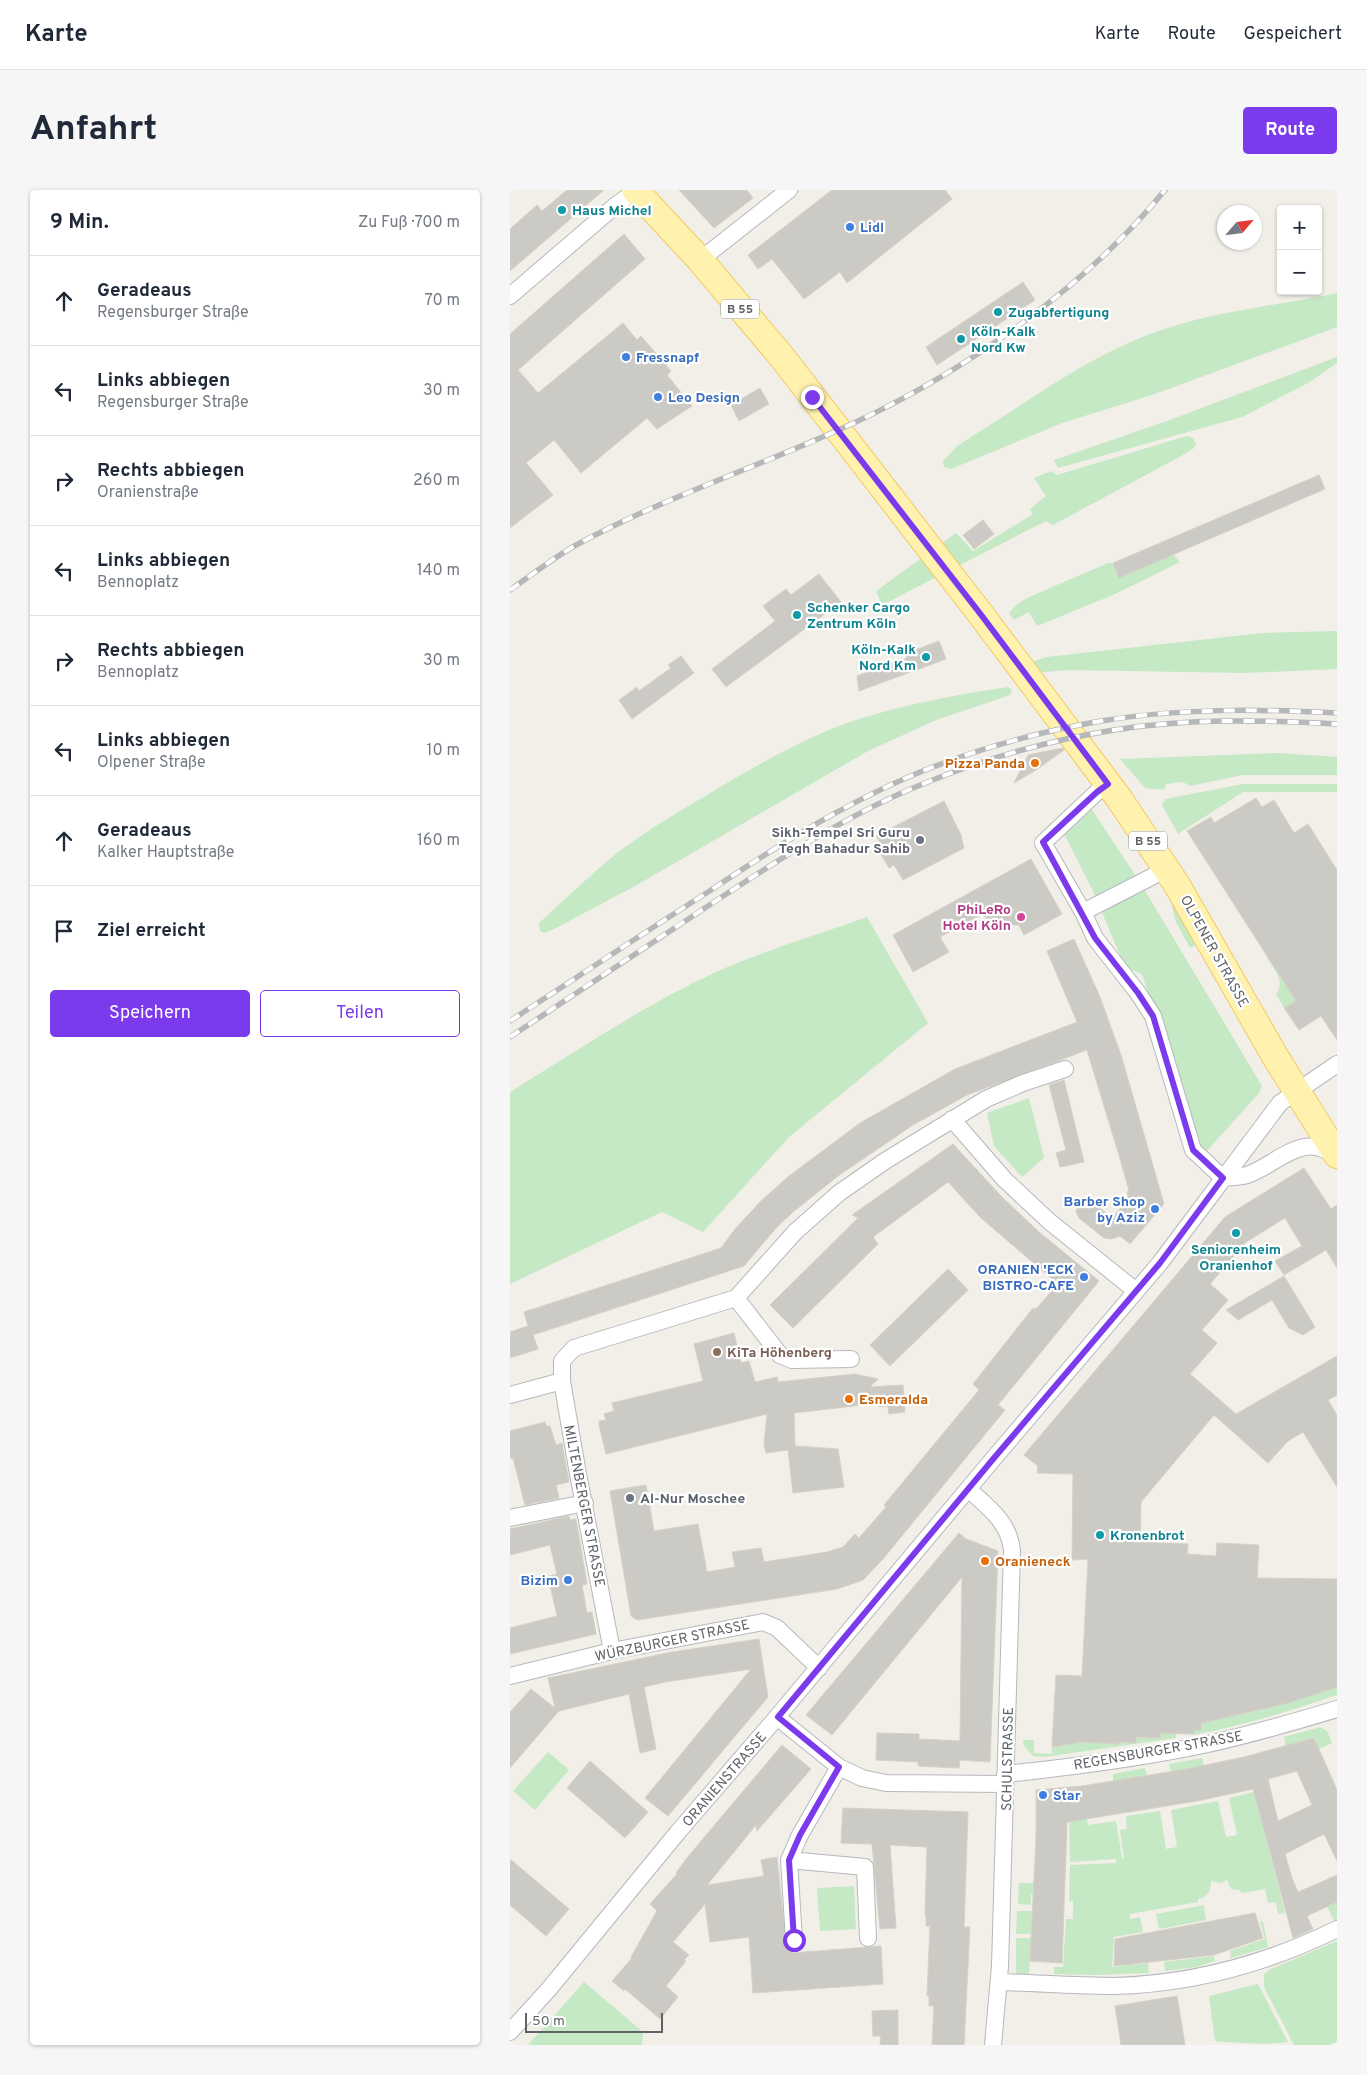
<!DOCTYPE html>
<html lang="de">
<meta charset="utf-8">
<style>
body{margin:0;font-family:Overpass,sans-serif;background:#f6f6f7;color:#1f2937}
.controls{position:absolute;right:15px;top:15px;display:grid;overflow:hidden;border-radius:5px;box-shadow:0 1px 4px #0004}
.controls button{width:45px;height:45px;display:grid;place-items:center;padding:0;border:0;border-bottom:1px solid #e0e1e3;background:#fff;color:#1f2937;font:25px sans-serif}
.compass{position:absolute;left:707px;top:15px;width:45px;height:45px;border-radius:50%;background:#fff;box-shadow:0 1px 4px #0004;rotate:62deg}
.scale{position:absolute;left:15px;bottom:12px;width:138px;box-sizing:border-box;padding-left:5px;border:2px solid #5f6368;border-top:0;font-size:14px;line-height:18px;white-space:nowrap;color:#5f6368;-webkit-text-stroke:4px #fff;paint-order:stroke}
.stop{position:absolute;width:15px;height:15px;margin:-11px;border:4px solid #7c3aed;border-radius:50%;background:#fff}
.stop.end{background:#7c3aed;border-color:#fff;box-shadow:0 1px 5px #0008}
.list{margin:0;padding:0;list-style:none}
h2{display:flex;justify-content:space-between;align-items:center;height:65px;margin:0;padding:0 20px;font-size:21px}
h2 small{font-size:16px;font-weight:400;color:#747a83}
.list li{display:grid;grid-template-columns:32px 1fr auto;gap:15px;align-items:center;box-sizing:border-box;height:90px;padding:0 20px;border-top:1px solid #e0e1e3}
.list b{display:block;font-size:19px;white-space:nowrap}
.list p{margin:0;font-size:16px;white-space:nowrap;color:#747a83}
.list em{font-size:16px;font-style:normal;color:#747a83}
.actions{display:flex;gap:10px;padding:15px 20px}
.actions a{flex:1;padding:11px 0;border:1px solid #7c3aed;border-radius:5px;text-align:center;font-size:18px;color:#7c3aed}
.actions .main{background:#7c3aed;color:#fff}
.icon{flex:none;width:28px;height:28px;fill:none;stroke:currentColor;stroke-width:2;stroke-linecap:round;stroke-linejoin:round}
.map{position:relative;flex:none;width:827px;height:1855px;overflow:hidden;border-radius:5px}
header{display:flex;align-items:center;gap:30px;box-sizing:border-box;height:70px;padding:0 25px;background:#fff;border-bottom:1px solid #e0e1e3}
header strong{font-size:24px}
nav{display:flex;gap:28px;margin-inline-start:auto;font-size:18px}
.intro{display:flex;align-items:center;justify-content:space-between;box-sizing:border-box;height:120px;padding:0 30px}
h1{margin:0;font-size:35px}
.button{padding:12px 22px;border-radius:5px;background:#7c3aed;color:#fff;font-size:18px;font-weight:700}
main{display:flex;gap:30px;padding:0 30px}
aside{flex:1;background:#fff;border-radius:5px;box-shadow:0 1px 4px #0004}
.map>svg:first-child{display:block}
.green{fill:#c5e8c5}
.building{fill:#cccac5;stroke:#d6d1c6;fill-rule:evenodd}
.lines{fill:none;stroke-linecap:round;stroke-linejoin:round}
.minor-casing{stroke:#b5b8bc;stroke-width:18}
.primary-casing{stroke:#f2c960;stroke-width:28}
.minor{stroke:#fff;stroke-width:16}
.primary{stroke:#fff2af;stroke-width:26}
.rail-casing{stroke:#b6b7b8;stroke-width:5.5}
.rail{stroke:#fff;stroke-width:4;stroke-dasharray:11;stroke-linecap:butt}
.route{stroke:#7c3aed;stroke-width:6}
.culture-dot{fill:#0f9aa8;stroke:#fff;stroke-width:2}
.shop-dot{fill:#3f7fe0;stroke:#fff;stroke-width:2}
.food-dot{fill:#e8710a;stroke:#fff;stroke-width:2}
.worship-dot{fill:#6b7280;stroke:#fff;stroke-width:2}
.hotel-dot{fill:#d1479c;stroke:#fff;stroke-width:2}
.education-dot{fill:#8d6e63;stroke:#fff;stroke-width:2}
.labels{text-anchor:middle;stroke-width:4.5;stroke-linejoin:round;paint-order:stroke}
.shield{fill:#fff;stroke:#8f9295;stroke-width:1}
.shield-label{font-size:12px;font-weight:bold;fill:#5f6368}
.culture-label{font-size:14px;font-weight:bold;fill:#0d838f;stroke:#fff;text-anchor:start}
.shop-label{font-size:14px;font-weight:bold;fill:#366cbe;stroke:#fff;text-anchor:start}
.food-label{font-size:14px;font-weight:bold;fill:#c56008;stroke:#fff;text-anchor:start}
.worship-label{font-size:14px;font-weight:bold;fill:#5b616d;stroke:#fff;text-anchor:end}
.hotel-label{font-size:14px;font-weight:bold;fill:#b23c85;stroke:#fff;text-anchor:end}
.street-label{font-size:14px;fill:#5f6368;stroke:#fff}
.education-label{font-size:14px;font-weight:bold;fill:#785e54;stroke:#fff;text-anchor:start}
</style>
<header>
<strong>Karte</strong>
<nav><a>Karte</a><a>Route</a><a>Gespeichert</a></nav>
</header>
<div class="intro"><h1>Anfahrt</h1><a class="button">Route</a></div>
<main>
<aside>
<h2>9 Min.<small>Zu Fuß · 700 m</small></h2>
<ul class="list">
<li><svg class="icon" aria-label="ahead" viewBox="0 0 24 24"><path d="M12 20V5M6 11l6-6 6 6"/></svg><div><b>Geradeaus</b><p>Regensburger Straße</p></div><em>70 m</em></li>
<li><svg class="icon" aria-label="left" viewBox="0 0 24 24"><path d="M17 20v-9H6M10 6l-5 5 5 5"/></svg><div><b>Links abbiegen</b><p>Regensburger Straße</p></div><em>30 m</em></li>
<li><svg class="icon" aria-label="right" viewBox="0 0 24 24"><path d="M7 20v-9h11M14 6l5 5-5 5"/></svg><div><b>Rechts abbiegen</b><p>Oranienstraße</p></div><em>260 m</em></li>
<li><svg class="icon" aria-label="left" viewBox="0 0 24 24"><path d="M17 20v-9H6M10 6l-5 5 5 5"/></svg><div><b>Links abbiegen</b><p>Bennoplatz</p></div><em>140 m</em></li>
<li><svg class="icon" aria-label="right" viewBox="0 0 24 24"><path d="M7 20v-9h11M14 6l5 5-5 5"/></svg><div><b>Rechts abbiegen</b><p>Bennoplatz</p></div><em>30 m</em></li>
<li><svg class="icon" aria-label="left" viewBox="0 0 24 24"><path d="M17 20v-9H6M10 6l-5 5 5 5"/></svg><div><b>Links abbiegen</b><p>Olpener Straße</p></div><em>10 m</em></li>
<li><svg class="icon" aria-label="ahead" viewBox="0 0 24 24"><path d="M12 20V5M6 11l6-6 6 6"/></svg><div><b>Geradeaus</b><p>Kalker Hauptstraße</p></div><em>160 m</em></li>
<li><svg class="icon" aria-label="arrive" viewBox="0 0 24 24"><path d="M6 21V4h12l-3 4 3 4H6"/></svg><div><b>Ziel erreicht</b></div></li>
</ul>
<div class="actions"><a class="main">Speichern</a><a>Teilen</a></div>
</aside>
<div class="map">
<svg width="827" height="1855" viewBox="0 0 827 1855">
<rect width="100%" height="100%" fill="#f1efe8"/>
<!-- green -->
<path class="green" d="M827,103v34l-185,68 -90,28 -111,46 -7,-2 -1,-6 14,-15c61,-37 117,-81 183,-108 63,-26 131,-31 197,-45z
M827,167v6l-29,20 -66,34 -184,51 -4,-8 113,-39z
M677,246l6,2 3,6 -2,4 -13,8 -128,69 -7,-4 -164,84 -6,-14 80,-58 17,18 60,-37 -3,-5 16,-13 -12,-18 17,-7 6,4z
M663,364l7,8 -67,33 -76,31 -8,-14 -15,8 -5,-7 6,-7 12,-8 81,-35h5l6,15z
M827,441v38l-92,4 -177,-3 -34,3 -4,-10 16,-6 216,-24z
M498,497l4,3 -2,5 -74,25 -68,31 -231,134 -83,44 -10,4 -4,-2 -1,-8c22,-20 44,-41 67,-61 31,-26 67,-47 101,-67 40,-24 81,-48 124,-66 57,-22 117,-33 177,-42z
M768,563l59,4v18h-94l-53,11 -7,-4 -17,2 -2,6 -19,-2 -25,-29z
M733,594h94v8h-94l-65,42 -16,-29 3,-6z
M581,618l50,76 121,202 -3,7 -53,59 -6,-6 -58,-172 -17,-7 -32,-76 -30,-59z
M660,704l25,51 -5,3 -15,-28z
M357,727l61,106 -139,114 -86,95 -41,-20 -152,72v-192c60,-37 120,-77 183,-109 55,-28 116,-45 174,-66z
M758,767l28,44 -12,7 -8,-14c10,-12 -2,-25 -9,-36z
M519,908l15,60 -22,19 -28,-31 -7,-33z
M827,1497v8c-47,16 -95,31 -144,40l1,-5 7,-7 87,-20z
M810,1537l7,4 5,12 -13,6 -5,-11 -28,8 -2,-9z
M651,1543h15v5l-132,19 -11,-1 -9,-10 -1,-6h11v13l18,1v-7l29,-5 37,2v-2l18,1v-6l24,1z
M38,1562l21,18 -34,40 -22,-19z
M692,1568l2,8 -33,6 -2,-8z
M635,1578l2,8 -34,5v-7z
M744,1602l31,121 -7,1 -2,-12 -8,1 -3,-14 -24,4 -1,-3 -9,-1 -4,-9 -7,3 -9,-2c0,9 -3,16 -13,18v3l-68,12v5l10,-2 3,15 -29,5 -2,30 36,-4 1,10 -54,2 -41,-1v-7h9l3,-48h7v-18h-4l1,-36 46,-2v-4l-46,3 -1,-41 17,-7 2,11 28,-4 6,37 2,1 -4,-29 7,-1 -1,-13 34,-5 6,38 11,-2 -6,-37 47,-9 8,36 11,-2 -8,-37z
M509,1693h15v11h-3v10l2,1 -15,-1z
M344,1696l2,43 -36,2 -3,-43z
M827,1712v17l-3,2 -7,-15z
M694,1715l2,15 -47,9 -3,-15z
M507,1721h15l-1,23h-15z
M750,1731h3l5,26 -37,11 -1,-7 35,-12z
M506,1748h15l-2,36h-13z
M827,1751v101l-8,3h-35l-30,-58v-13l5,-4z
M704,1766l1,5 -19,6 -31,4 -1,-9z
M74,1792l59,50 -1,13h-114z
M748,1794l30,58c-16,3 -55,1 -73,-1l-6,-45z"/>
<!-- building -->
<path class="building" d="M57,0h37l-94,81v-42l27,-24 5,6z
M169,0h68l6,8 -39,30z
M322,0h113l7,9 -105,84 -7,-11 -36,27 -32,-40 -14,10 -10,-14z
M114,44l21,25 -127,111 20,23 85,-70 14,17 4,-4 30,35 -4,4 25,31 -35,23 -10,-11 -66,55 -27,-33 -28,23 27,32 -43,33v-194z
M513,92l12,18 -98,65 -11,-18z
M250,198l9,16 -30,17 -8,-16z
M809,285l6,14 -206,89 -6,-15z
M473,330l11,14 -20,15 -11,-14z
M309,384l22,28 -115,85 -14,-18 63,-48 -12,-15 23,-17 5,6z
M429,451l7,18 -87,32 -2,-15 50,-18 -2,-4z
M171,466l13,17 -62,46 -13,-19 18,-13 2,4 32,-23 -3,-3z
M553,558l1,2 -28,20 -22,13 14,-28z
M746,608l6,9 12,-7 20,33 14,-9 29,46v170l-16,-24 -22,14 -15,-22 12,-7 -109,-170 24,-14 3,6z
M434,611l17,34 3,13 -61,32 -9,-15 -5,3 -12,-21 4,-3 -5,-8z
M521,669l31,55 -38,21 -5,-10h-20l-18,-10 -41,22 9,15 -36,20 -20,-37z
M564,749l26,58 21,58 43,149 -34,40 -10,-8 -9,3 -7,-1 -25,-20 -3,-6 2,-10 10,-4 24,20 17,-19 -2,-7 2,-1 -8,-29 -34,-112 -120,45 -54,30 -75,51 -45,36 -16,15 -33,39 -211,69 5,14 -28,9v-26l18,-6 -4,-14 197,-64 14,-19 27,-29 27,-24 71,-53 95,-54 122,-47 -30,-71z
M554,890l20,82 -24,5 -4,-14 10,-3 -17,-65z
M443,954l49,53 37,35 60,49 -101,124 7,5 -122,149 -20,21 -26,9 -200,31 -6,-4 -21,-125 36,-6 8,46 44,-7 9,48 28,-5 -3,-15 29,-4 3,14 63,-10 16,-5 12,-13 4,4 27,-31 -2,-2 95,-115 -6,-6 60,-76 3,1 22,-25 -77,-66 -33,-36 -75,55 5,7 -85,84 -23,-23 88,-87 -6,-3z
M794,978l27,41 6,-4v63l-11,-18 -42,25 -9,-14 27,-15 -17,-28 -39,24 -36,42 18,16 -26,30 15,13 -27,31 46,40 101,-58v39l-9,5 9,15v72l-34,-55 -15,9 -20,22 -54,-48 -73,87 -1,40 48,2 -1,10 29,2 1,-13 42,2 -2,33 80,1v108l-49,16 -87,20v7h-7l-1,4 -32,-1 -1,5 -24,-1v6l-18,-1 1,2 -38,-2 -29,5 4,-72 26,1 6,-117 -16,1 1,-86 -36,-1 1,-7 -14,-11 201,-238z
M438,1079l20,21 -78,76 -20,-21z
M774,1086l31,51 -12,8 -14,-7 -17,-28 -34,20 -12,-10z
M224,1143l7,30 8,-2 6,21 22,-5 1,5 77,-8 23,5 -8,8 33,-2 2,27 -16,2 -1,-8 -9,1v-4l-85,10 1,33 43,3 6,38 -51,6 -5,-43 -22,3 -2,-8 3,-31 -161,40 -7,-29v-4l7,-1 -2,-6 10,-3 -2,-8 91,-22 -9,-37z
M35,1232l1,4h4l6,19 6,-2 7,39 -13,3 3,13 -34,7 -12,-47h-3v-27z
M59,1326l1,4 6,-1 11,65 -5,1 5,28 5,-1 4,22 -86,20v-26l47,-12 -9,-40 9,-2 -7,-29 -40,10v-26z
M449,1343l7,6 32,12 -8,211 -30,-2 -1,8 -41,-2v-4l-42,-2 1,-27 42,1v5l41,2 2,-164 -130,158 -26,-20z
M249,1449l9,58 -100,119 -23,-18 106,-129 -86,13 -21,5 12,62 -16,4 -11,-59 -70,17 -49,57v-56l21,-23 24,19 -7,-30 124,-26z
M804,1548l23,52v71l-13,-27 -39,20 7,24 6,14 39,-17v27l-30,14 6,13 -20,9 -40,-149 -56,12 -130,21 -5,141 -32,-2 6,-123v-48l46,-4 105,-17 57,-12zM787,1581l15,34 -34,16 -10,-42z
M272,1555l29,24 -54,62 -1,-6 -49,60 57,-9 -3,-16 16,-3 9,89 6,3v4l89,-7 2,38 -130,9 -4,-56 -39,5 -5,-38 -32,38 16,13 -5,5 2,1 -20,25 12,11 -18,22 -35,-30 -1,2 -12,-10 20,-23 -1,-1 26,-46 -7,-7 27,-30 -1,-1 10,-14z
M80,1571l58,51 -23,26 -58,-50z
M333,1618l125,4 -4,115h6l-6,118h-32l2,-39h-5v-10h-2l3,-70h-4v-11h-1l2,-68 -37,-2 6,83 -16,1 -8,-85 -31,-1z
M0,1669l59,50 -23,27 -36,-31z
M745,1723l8,25 -49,17 -100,11 1,-27z
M667,1806l8,49h-64l-6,-39z
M388,1820v35h-18l1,-9h-8l-1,-25z"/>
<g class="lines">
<!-- minor casing -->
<g class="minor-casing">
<path id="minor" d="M190,70l89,-70
M0,106l106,-91 20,-14
M598,594l-11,8 -54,51 40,69 84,-43
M573,722l12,26 43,55 15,23 40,134 30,28
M442,929l52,60 46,43 86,69
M713,988c8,-1 17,-1 24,-3 30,-10 56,-46 89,-18
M226,1108l44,57 12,5 59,-1
M0,1205l52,-14
M458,1299c20,18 41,33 44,61l-12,416 -7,79
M0,1328l75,-15
M102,1461l-34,-177 -16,-93v-20l12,-13 162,-50 59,-66 44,-39 46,-32 101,-62 37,-16 42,-14
M0,1486l102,-25 151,-29 14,6 42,40
M267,1527l62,50 23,11 24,5 119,1
M495,1584c68,-7 137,-16 203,-30 44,-10 86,-22 129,-35
M279,1670l76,7 3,71
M284,1750l-5,-80 11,-25 39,-68
M489,1792c38,1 76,4 114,4 79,-2 153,-22 224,-57
M0,1842l39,-43 129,-157 99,-115 217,-259 166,-195 120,-160 57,-39"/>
</g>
<!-- primary casing -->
<g class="primary-casing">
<path id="primary" d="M125,0l65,70 82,97 200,259 136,181 59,88 99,173 61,97"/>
</g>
<!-- minor -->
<use href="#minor" class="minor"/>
<!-- primary -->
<use href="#primary" class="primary"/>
<!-- rail casing -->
<g class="rail-casing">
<path id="rail" d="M0,400c22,-15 44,-33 68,-46 89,-48 186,-79 278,-122 112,-53 230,-135 309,-232
M0,831c66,-43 132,-87 198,-129 66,-44 132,-86 205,-117 60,-25 124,-43 188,-54 78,-13 157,-12 236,-8
M0,847c66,-44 132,-88 198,-131 66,-43 132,-87 205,-118 64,-27 132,-47 201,-58 74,-12 148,-10 223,-6"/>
</g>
<!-- rail -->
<use href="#rail" class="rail"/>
</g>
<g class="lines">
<!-- route -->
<path class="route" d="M284,1750l-5,-80 11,-25 39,-68 -61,-50 216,-259 166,-195 63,-85 -30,-28 -40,-134 -15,-23 -43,-55 -52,-96 54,-50 11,-8 -126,-168 -170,-219"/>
</g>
<!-- markers -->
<g class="culture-dot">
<circle cx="52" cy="20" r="5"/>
<circle cx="488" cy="122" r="5"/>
<circle cx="451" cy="149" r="5"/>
<circle cx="287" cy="425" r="5"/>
<circle cx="416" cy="467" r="5"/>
<circle cx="726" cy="1043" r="5"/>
<circle cx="590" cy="1345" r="5"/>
</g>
<g class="shop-dot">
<circle cx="340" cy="37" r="5"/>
<circle cx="116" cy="167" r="5"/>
<circle cx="148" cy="207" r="5"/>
<circle cx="645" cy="1019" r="5"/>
<circle cx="574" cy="1087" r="5"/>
<circle cx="58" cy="1390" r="5"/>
<circle cx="533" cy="1605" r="5"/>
</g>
<g class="food-dot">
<circle cx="525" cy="573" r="5"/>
<circle cx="339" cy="1209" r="5"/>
<circle cx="475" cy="1371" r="5"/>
</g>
<g class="worship-dot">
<circle cx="410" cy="650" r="5"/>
<circle cx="120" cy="1308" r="5"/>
</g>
<circle class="hotel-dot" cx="511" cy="727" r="5"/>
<circle class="education-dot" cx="207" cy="1162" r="5"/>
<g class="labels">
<!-- shield labels -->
<g class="shield">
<rect x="211" y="109.5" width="38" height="19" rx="4"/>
<rect x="619" y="641.5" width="38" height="19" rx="4"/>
</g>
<g class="shield-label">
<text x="230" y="123">B 55</text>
<text x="638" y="655">B 55</text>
</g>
<!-- culture labels -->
<g class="culture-label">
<text x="62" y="25">Haus Michel</text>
<text x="498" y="127">Zugabfertigung</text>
<text x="461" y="146">Köln-Kalk<tspan x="461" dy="16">Nord Kw</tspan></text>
<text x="297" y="422">Schenker Cargo<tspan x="297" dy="16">Zentrum Köln</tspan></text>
<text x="406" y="464" text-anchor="end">Köln-Kalk<tspan x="406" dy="16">Nord Km</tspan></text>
<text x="726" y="1064" text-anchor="middle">Seniorenheim<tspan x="726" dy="16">Oranienhof</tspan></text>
<text x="600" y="1350">Kronenbrot</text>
</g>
<!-- shop labels -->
<g class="shop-label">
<text x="350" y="42">Lidl</text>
<text x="126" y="172">Fressnapf</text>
<text x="158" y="212">Leo Design</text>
<text x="635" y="1016" text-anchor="end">Barber Shop<tspan x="635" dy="16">by Aziz</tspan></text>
<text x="564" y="1084" text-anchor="end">ORANIEN 'ECK<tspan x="564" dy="16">BISTRO-CAFE</tspan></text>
<text x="48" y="1395" text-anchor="end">Bizim</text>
<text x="543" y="1610">Star</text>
</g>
<!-- food labels -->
<g class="food-label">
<text x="515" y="578" text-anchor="end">Pizza Panda</text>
<text x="349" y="1214">Esmeralda</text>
<text x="485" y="1376">Oranieneck</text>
</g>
<!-- worship labels -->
<g class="worship-label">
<text x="400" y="647">Sikh-Tempel Sri Guru<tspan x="400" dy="16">Tegh Bahadur Sahib</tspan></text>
<text x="130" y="1313" text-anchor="start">Al-Nur Moschee</text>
</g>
<!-- hotel labels -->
<g class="hotel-label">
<text x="501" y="724">PhiLeRo<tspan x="501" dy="16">Hotel Köln</tspan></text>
</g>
<!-- street labels -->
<g class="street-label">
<text transform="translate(705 761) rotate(61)" y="5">OLPENER STRASSE</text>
<text transform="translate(75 1316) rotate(79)" y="5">MILTENBERGER STRASSE</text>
<text transform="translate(162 1450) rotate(-12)" y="5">WÜRZBURGER STRASSE</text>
<text transform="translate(648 1560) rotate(-10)" y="5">REGENSBURGER STRASSE</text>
<text transform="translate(497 1569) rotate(-89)" y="5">SCHULSTRASSE</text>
<text transform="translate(214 1589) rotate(-49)" y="5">ORANIENSTRASSE</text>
</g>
<!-- education labels -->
<g class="education-label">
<text x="217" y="1167">KiTa Höhenberg</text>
</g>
</g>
</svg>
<div class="controls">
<button>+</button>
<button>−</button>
</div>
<svg class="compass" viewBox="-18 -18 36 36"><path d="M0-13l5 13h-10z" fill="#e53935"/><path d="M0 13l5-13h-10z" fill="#747a83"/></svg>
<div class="scale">50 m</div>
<div class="stop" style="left:284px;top:1750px"></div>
<div class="stop end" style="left:302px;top:207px"></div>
</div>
</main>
